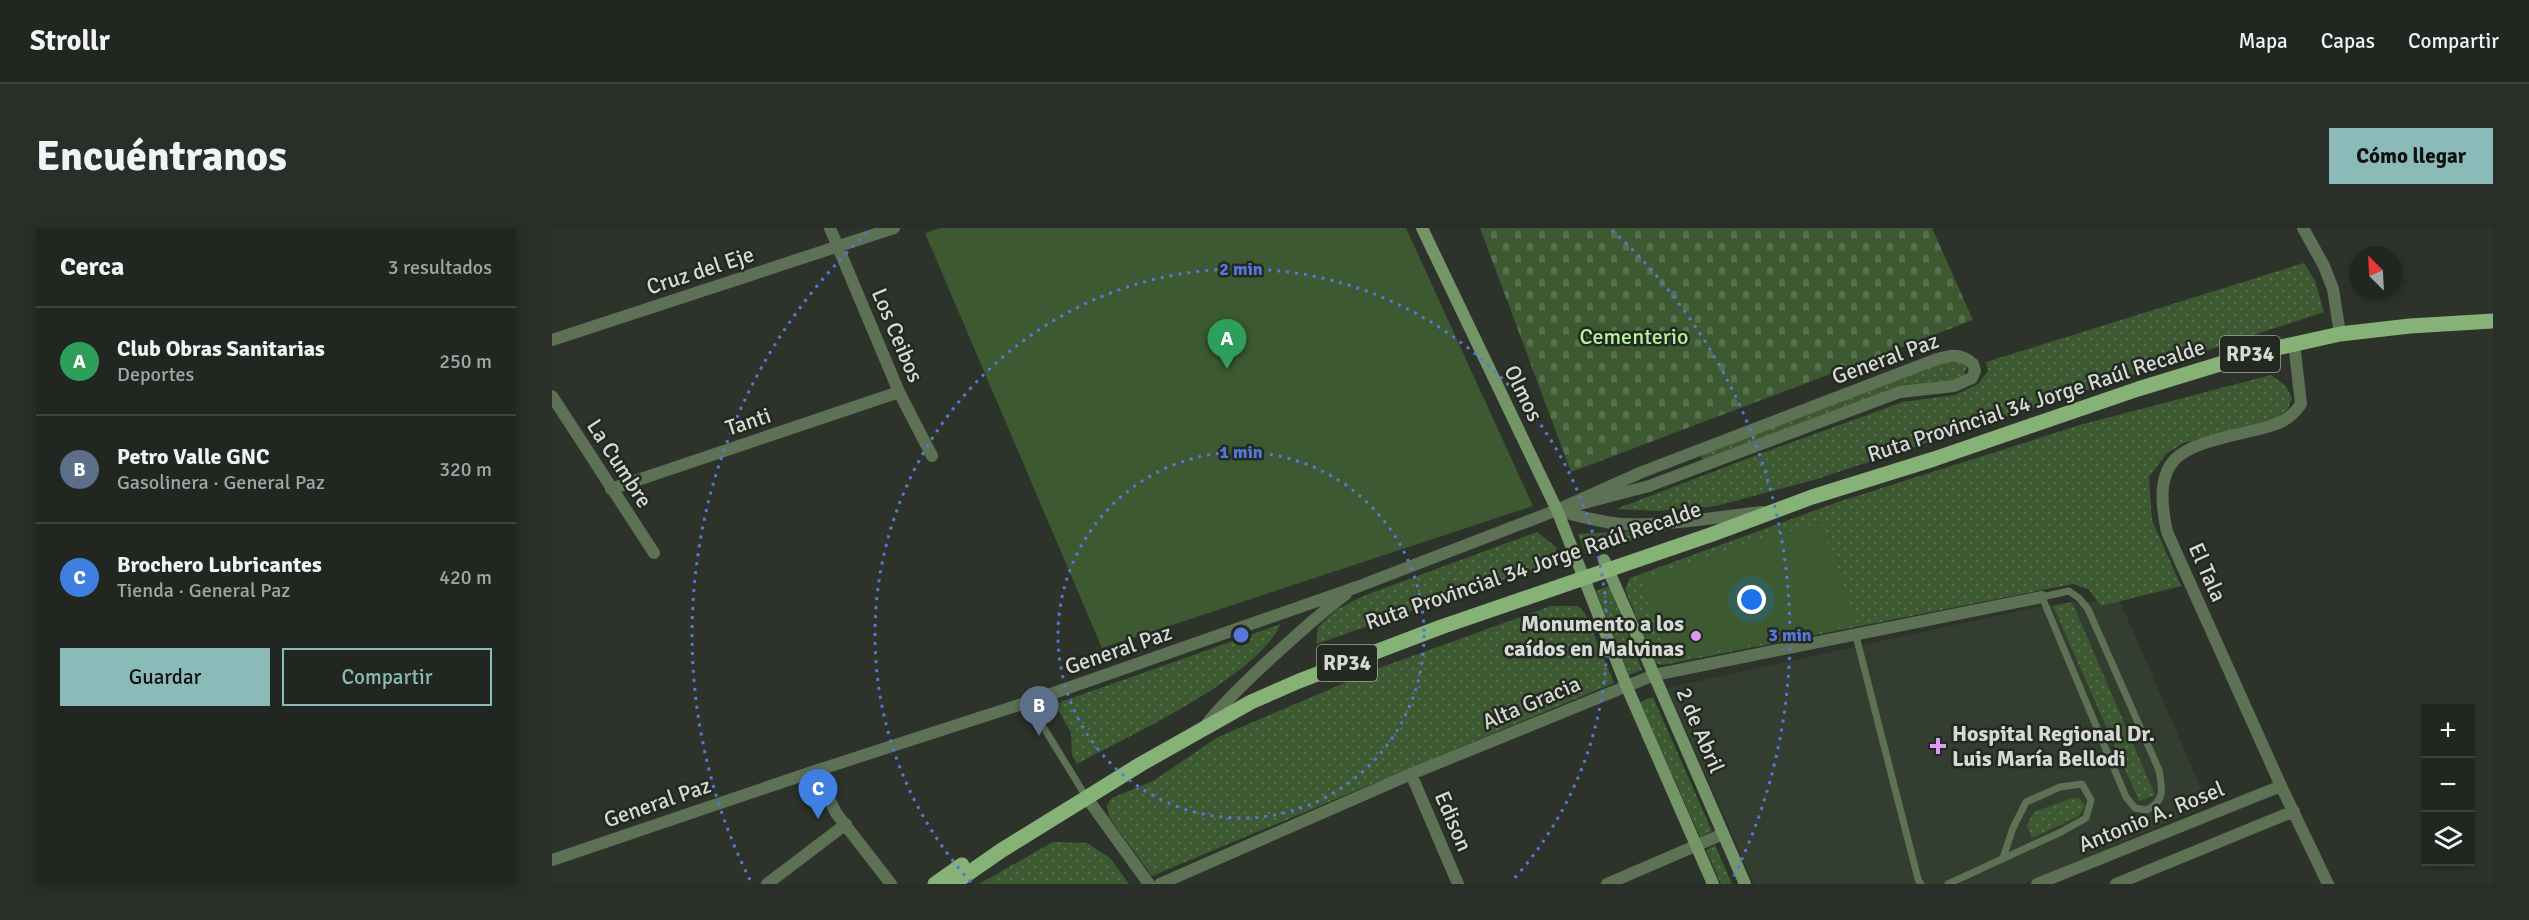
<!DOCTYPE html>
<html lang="es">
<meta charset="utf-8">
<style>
body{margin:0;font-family:Signika,sans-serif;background:#2a2e29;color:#f1f3f6}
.controls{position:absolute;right:18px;bottom:18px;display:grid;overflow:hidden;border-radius:0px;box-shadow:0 3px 9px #0003}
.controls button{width:54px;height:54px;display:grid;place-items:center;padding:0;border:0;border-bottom:2px solid #3f433e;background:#222620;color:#f1f3f6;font:30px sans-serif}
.compass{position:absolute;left:1797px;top:18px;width:54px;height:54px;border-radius:50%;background:#222620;box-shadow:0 3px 9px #0003;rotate:336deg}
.you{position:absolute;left:1200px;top:372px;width:21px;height:21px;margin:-15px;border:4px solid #fff;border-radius:50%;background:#1a73e8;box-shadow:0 0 0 9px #1a73e833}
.badge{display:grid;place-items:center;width:39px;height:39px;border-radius:50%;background:#8bbbb9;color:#fff;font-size:20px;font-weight:700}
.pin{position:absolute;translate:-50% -50px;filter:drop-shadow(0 2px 3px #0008)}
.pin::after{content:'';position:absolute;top:32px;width:21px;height:18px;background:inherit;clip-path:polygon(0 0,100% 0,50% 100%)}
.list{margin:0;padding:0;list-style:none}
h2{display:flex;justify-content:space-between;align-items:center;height:78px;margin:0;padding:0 24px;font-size:26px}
h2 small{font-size:20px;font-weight:400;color:#a2a5a5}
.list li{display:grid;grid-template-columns:39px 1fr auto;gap:18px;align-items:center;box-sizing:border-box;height:108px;padding:0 24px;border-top:2px solid #3f433e}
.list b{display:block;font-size:22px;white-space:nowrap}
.list p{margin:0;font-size:20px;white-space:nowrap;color:#a2a5a5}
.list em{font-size:20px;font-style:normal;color:#a2a5a5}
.actions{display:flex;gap:12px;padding:18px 24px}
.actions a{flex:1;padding:14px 0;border:2px solid #8bbbb9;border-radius:0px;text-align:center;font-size:21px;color:#8bbbb9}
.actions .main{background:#8bbbb9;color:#111}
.icon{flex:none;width:33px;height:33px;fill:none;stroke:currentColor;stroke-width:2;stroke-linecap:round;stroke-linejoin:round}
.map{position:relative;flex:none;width:1941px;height:656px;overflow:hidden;border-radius:0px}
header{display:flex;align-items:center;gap:36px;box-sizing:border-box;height:84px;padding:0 30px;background:#222620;border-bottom:2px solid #3f433e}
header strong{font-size:28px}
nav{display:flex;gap:33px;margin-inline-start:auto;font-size:21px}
.intro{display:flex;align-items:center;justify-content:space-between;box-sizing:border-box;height:144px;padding:0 36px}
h1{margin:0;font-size:42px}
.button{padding:15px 27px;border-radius:0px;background:#8bbbb9;color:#111;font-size:21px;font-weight:700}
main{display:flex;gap:36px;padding:0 36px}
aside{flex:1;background:#222620;border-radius:0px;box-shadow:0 3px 9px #0003}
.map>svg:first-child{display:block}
.built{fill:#343e30}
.grass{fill:url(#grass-dots)}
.cemetery{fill:url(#cemetery-stones)}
.green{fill:#3c5931}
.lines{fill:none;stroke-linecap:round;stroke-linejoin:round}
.lane{stroke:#5d7155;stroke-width:7}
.street{stroke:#5d7155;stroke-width:12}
.secondary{stroke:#749568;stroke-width:12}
.primary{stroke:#86b177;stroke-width:15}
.ring{fill:none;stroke:#5478d7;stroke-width:3;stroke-dasharray:3 6}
.poi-dot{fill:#dd99f3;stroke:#232921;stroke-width:2}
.labels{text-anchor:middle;stroke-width:5;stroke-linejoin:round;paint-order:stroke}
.shield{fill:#232921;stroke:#a0a59e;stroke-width:1.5}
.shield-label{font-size:21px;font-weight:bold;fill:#d6dad4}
.street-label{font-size:22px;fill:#d6dad4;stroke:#232921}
.park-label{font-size:22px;fill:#b1f598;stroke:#232921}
.poi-label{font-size:22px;font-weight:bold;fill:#d6dad4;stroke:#232921;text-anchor:end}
.centre{fill:#5478d7;stroke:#232921;stroke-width:3}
.ring-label{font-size:18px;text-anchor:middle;font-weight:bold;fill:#5478d7;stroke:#232921;stroke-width:5;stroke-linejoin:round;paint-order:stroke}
</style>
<header>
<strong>Strollr</strong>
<nav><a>Mapa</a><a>Capas</a><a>Compartir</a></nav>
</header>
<div class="intro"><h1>Encuéntranos</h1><a class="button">Cómo llegar</a></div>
<main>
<aside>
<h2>Cerca<small>3 resultados</small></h2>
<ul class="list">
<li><span class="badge" style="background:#2e9e5b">A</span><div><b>Club Obras Sanitarias</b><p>Deportes</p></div><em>250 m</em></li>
<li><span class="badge" style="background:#5c6f8a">B</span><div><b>Petro Valle GNC</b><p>Gasolinera · General Paz</p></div><em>320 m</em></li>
<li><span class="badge" style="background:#3f7fe0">C</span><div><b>Brochero Lubricantes</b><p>Tienda · General Paz</p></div><em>420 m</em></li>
</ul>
<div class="actions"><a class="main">Guardar</a><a>Compartir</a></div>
</aside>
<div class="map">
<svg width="1941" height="656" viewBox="0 0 1941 656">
<defs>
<pattern id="grass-dots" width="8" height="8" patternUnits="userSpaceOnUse" patternTransform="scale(1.5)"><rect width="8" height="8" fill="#3c5931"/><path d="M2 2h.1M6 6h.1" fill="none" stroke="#57704e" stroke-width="1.8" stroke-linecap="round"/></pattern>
<pattern id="cemetery-stones" width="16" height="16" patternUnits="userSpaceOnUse" patternTransform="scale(1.5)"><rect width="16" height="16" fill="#3c5931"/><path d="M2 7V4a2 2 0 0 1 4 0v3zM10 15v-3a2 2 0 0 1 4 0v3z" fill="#57704e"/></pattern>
</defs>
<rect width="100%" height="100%" fill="#2d332a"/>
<!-- built -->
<path class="built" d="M1568,373l88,204 -183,79h-271l-87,-196 365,-80 40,-6z"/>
<!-- grass -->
<path class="grass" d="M1752,35l11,18 9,31 -507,167 -101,27 -59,5 -41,-2 146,-56 141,-51 52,-7 23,-11 10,-13 -2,-9z
M1411,133l3,7 -2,9 -262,83 -2,-6 240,-91z
M1719,147l14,10 7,13 -4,11 -12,9 -92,25 -17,10 -18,24 3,43 29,66 -80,20 -13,-17 -15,-5 -410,81 -8,-2 -30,-74 5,-11 208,-76 242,-77z
M1118,301l-84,25 -8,-20z
M985,304l19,15 1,12 -11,6 -230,79 2,-17 18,-17 27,-14z
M1057,358l33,84 -13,5 -33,-84z
M1520,374l83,193 -16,6 -86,-195z
M999,378h27l7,7 29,70 -462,193 -43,-59 -2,-12 5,-7 41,-17 65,-44 164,-70z
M729,396c-26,55 -149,110 -204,140l-5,-9 -1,-22 -16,-29z
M1101,469l59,134 -12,6 -60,-135z
M1520,570l8,1 5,7 -6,10 -47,22 -5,-13 7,-13z
M501,614l34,1 23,15 19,26h-150z
M1163,617l17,39h-11l-15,-34z"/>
<!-- cemetery -->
<path class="cemetery" d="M928,0h452l41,92 -402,152z"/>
<!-- green -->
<path class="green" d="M389,0h465l127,278 -431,142 -177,-415z
M1268,294l35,102 -184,36 -30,-82z"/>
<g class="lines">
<!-- lane -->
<path class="lane" d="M1517,363l10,7 9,11 71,161c3,19 7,29 -12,40l-12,-2 -9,-11 -84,-200z
M1304,408l62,243 3,5
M476,474l54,88
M1396,656l113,-52 25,-14 5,-18 -9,-16 -22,3 -34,15 -13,26 -10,30"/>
<!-- street -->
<path class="street" d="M278,0l69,164 33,64
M1751,0l21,38 9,23 7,45
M0,112l342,-112
M1742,115l7,61c-12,18 -26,21 -46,26 -68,17 -106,18 -88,102l114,254 47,98
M0,168l102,157
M59,261l288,-97
M1007,283c21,5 42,12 64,13 46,2 93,-7 139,-12
M654,497c14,-19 31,-34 48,-51 30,-28 59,-55 92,-80
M263,543l21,42 55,71
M859,546l47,110
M535,570l62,86
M0,632l263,-89 213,-69 329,-115 200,-77 85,-38 287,-110c17,-6 30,-11 44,2l2,7 -3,7 -18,8 -54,6 -251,94 -92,24
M215,656l79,-60
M608,656l251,-110 243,-99 388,-78
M1055,656l116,-50
M1485,656l244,-98
M1564,656l178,-73"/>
<!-- secondary -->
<path class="secondary" d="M870,0l135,282 69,175 87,199
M1052,332l141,324"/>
<!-- primary -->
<path class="primary" d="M383,656l27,-19
M401,656l49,-34 139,-86 110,-62 48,-21 142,-54 269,-92 102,-38 122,-38 204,-70 121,-37 81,-18 70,-8 83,-5"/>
</g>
<!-- distance rings -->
<g class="ring">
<circle cx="689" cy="407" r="183"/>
<path d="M419 654A366 366 0 1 1 959 654"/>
<path d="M198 652A549 549 0 0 1 318 2M1060 2A549 549 0 0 1 1180 652"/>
</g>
<!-- markers -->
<g class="poi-dot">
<circle cx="1144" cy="408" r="6"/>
<path d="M1383 509h6v6h6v6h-6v6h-6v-6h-6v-6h6z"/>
</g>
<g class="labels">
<!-- shield labels -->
<g class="shield">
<rect x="1668" y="108" width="60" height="36" rx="4.5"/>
<rect x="765" y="417" width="60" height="36" rx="4.5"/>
</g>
<g class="shield-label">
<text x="1698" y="133">RP34</text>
<text x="795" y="442">RP34</text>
</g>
<!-- street labels -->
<g class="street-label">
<text transform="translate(148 42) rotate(-18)" y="8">Cruz del Eje</text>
<text transform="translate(346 107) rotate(67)" y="8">Los Ceibos</text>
<text transform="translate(1333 130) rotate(-20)" y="8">General Paz</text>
<text transform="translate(972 165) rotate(64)" y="8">Olmos</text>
<text transform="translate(1484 172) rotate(-18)" y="8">Ruta Provincial 34 Jorge Raúl Recalde</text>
<text transform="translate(196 193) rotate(-18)" y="8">Tanti</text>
<text transform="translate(68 235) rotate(57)" y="8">La Cumbre</text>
<text transform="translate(981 337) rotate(-19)" y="8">Ruta Provincial 34 Jorge Raúl Recalde</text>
<text transform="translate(1656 344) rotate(66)" y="8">El Tala</text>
<text transform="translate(566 421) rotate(-19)" y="8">General Paz</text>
<text transform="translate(979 474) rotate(-23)" y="8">Alta Gracia</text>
<text transform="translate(1149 502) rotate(67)" y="8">2 de Abril</text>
<text transform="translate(105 574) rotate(-19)" y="8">General Paz</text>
<text transform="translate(1599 588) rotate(-22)" y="8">Antonio A. Rosel</text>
<text transform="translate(902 593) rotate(67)" y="8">Edison</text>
</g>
<!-- park labels -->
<g class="park-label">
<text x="1082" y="116">Cementerio</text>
</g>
<!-- poi labels -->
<g class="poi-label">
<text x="1132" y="403">Monumento a los<tspan x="1132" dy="25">caídos en Malvinas</tspan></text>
<text x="1400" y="513" text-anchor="start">Hospital Regional Dr.<tspan x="1400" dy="25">Luis María Bellodi</tspan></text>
</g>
</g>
<circle cx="689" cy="407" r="9" class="centre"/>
<g class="ring-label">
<text x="689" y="47">2 min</text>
<text x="689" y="230">1 min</text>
<text x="1238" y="413">3 min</text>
</g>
</svg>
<div class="controls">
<button>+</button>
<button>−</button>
<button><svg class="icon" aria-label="layers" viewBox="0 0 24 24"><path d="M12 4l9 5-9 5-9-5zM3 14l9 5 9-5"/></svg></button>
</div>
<svg class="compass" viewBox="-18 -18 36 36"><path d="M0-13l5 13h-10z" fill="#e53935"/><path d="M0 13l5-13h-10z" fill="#a2a5a5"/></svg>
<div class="you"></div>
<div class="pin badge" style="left:675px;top:141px;background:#2e9e5b">A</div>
<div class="pin badge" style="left:487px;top:508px;background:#5c6f8a">B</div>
<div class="pin badge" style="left:266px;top:591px;background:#3f7fe0">C</div>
</div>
</main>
